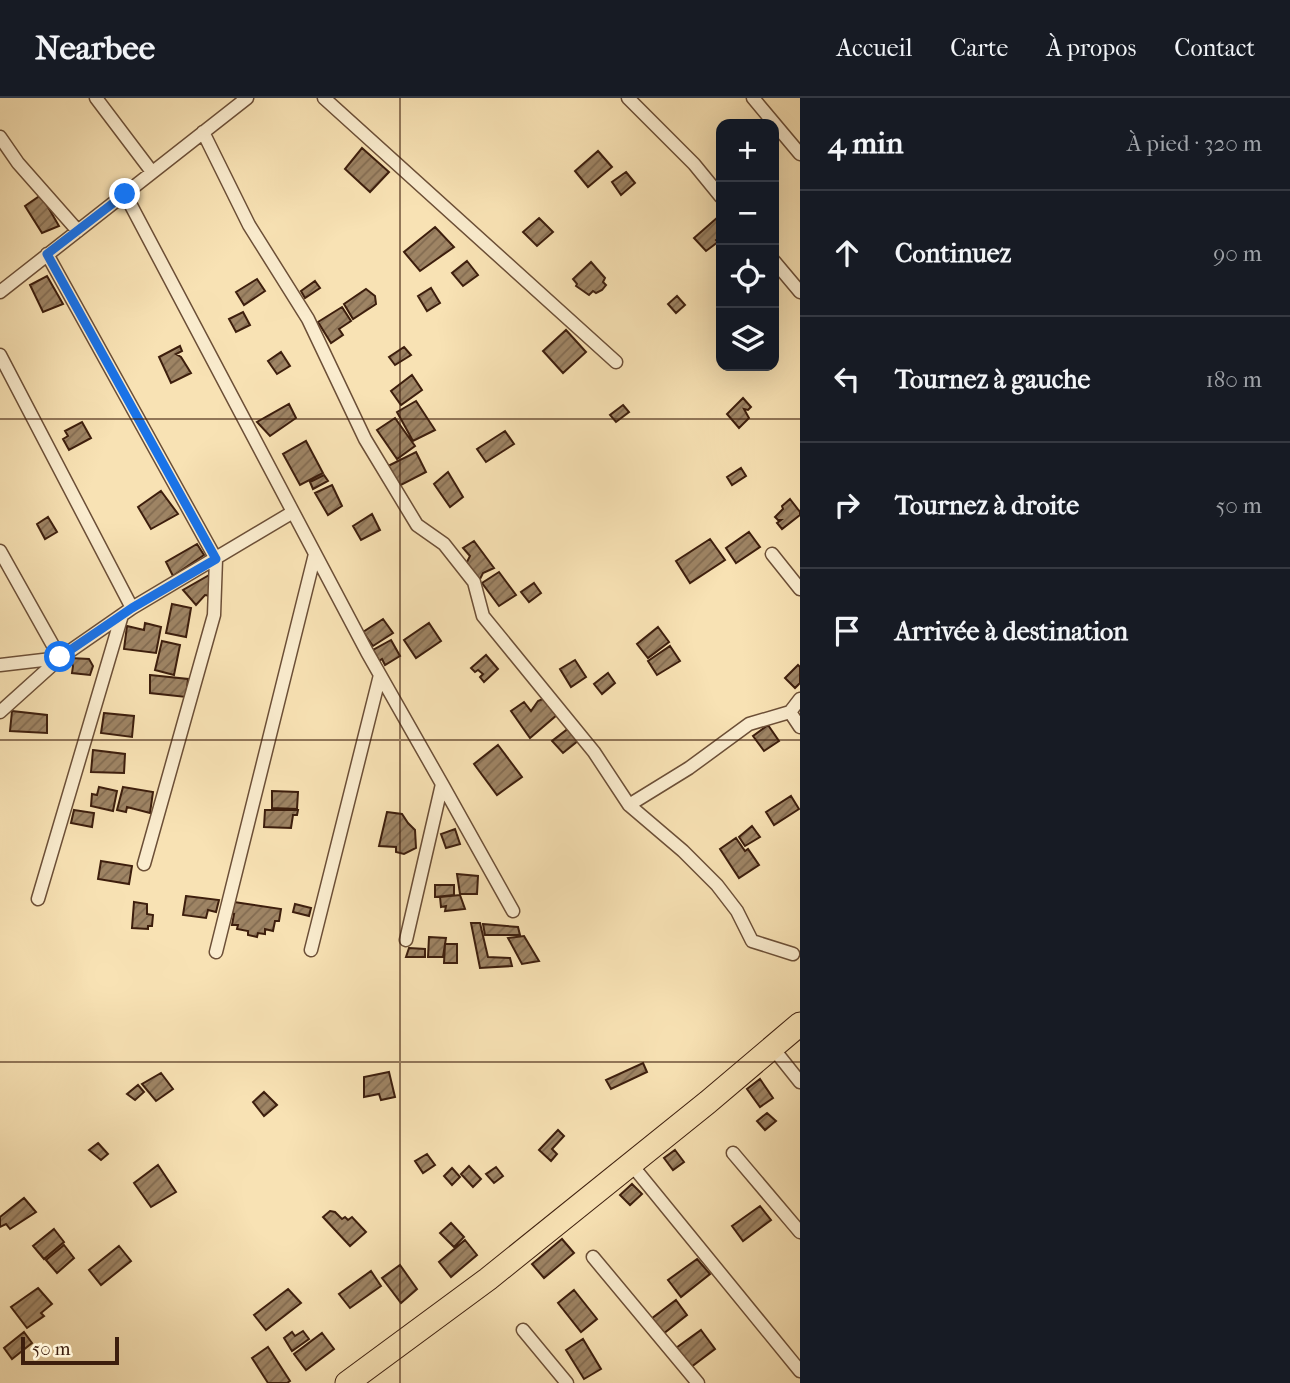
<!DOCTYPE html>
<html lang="fr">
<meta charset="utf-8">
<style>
body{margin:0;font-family:"IM FELL French Canon",serif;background:#242831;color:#f1f3f6}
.controls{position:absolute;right:21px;top:21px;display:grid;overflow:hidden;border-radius:14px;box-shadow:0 7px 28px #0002}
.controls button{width:63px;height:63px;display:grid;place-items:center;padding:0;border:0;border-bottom:2px solid #363941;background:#171b24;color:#f1f3f6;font:35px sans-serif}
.scale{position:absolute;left:21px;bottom:18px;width:98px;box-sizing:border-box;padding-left:7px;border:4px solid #3d1e0d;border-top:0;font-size:19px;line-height:24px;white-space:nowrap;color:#3d1e0d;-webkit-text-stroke:5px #faecce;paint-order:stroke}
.stop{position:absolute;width:21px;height:21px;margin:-16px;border:5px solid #1a73e8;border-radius:50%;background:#fff}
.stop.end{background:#1a73e8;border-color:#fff;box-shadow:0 2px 7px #0008}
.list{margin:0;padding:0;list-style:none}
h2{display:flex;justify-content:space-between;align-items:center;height:91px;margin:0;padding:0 28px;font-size:30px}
h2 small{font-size:23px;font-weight:400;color:#9ea1a6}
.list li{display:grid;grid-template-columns:46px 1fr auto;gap:21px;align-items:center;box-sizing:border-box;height:126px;padding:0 28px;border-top:2px solid #363941}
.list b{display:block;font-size:26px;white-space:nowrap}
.list em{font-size:23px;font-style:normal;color:#9ea1a6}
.icon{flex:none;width:38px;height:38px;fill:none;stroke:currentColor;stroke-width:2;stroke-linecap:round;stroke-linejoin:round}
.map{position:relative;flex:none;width:800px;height:1285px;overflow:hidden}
header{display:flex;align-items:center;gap:42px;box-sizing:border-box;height:98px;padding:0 35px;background:#171b24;border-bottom:2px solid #363941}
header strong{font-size:33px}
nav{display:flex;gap:38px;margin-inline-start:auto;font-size:24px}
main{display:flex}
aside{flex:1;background:#171b24}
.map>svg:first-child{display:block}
.building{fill:url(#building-hatch);stroke:#3d1e0d;stroke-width:2}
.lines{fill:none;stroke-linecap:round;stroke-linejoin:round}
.street-casing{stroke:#6c4f37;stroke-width:15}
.highway-casing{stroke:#3d1e0d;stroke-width:25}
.street{stroke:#faecce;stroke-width:12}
.highway{stroke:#f8e2b4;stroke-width:23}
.route{stroke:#1a73e8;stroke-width:9}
.grid{fill:none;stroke:#3d1e0d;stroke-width:2;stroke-opacity:0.55}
</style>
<header>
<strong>Nearbee</strong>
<nav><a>Accueil</a><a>Carte</a><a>À propos</a><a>Contact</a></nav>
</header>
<main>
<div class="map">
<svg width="800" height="1285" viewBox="0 0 800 1285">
<defs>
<pattern id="building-hatch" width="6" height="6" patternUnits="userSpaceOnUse" patternTransform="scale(1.75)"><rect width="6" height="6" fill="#9e8464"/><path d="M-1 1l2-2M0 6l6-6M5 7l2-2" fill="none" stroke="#826b51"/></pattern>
</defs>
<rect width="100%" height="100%" fill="#f8e2b4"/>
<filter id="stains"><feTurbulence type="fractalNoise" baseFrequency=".00286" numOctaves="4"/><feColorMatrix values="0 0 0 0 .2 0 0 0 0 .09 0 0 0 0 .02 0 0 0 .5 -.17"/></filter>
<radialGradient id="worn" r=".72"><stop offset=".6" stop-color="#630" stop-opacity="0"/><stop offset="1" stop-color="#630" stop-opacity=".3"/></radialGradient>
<!-- building -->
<path class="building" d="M362,50l27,24 -19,20 -25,-23z
M598,53l14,16 -24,20 -13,-16z
M626,74l9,11 -14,12 -9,-13z
M41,97l18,31 -17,7 -17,-27z
M718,119l3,4v15l-5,4 2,2 -12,9 -12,-13z
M539,120l14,14 -16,14 -14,-14z
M435,129l19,20 -34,24 -16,-19z
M467,163l11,14 -15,11 -11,-13z
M591,164l14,16 -2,4 3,3 -4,5 -6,3 -3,-2 -4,4 -13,-9 1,-2 -4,-5z
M47,178l16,28 -20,8 -13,-27z
M257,181l8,12 -21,14 -8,-13z
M315,183l5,7 -15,10 -4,-7z
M431,190l9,15 -13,8 -9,-15z
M366,191l9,7 1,8 -23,15 -9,-15z
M677,198l8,9 -9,8 -8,-9z
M342,209l9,14 -12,8 4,6 -12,8 -13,-21z
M243,214l7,13 -14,7 -7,-13z
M566,232l20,22 -23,21 -20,-22z
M180,248l2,5 -6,3 5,3 10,16 -20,10 -12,-26z
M404,249l7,8 -16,10 -6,-8z
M281,254l9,14 -13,8 -9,-13z
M412,277l10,15 -21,15 -10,-14z
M743,300l8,9 -3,3 -4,-1 5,9 -10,10 -12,-14z
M416,303l19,29 -22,11 -16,-29z
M289,306l7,14 -26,18 -13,-14z
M623,307l6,7 -13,10 -6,-7z
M395,320l20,28 -18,13 -20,-29z
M82,324l9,16 -22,12 -6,-11 5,-3 -3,-5z
M505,333l9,13 -28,18 -9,-13z
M306,343l17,32 -23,12 -17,-31z
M416,354l10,20 -27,14 -11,-20z
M741,370l5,8 -14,9 -5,-8z
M448,374l15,25 -13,10 -16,-23z
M324,377l4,6 -15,8 -3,-7z
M332,387l10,21 -14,9 -13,-22z
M161,393l17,23 -27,15 -13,-22z
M790,401l10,13v3l-18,14 -5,-6 4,-3h-3l-3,-3 8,-8 -1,-3z
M372,416l8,16 -19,10 -8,-14z
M48,419l9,15 -12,7 -8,-15z
M749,434l11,15 -24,16 -10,-15z
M710,441l15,21 -35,23 -14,-22z
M474,443l20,27 -11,5 -4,8 -13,-17 4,-8 -7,-8z
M197,446l7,11 -31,21 -7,-14z
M499,474l17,23 -17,11 -17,-23z
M211,476l-1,22 -5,-1 -9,10 -13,-15z
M534,485l7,10 -12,9 -8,-10z
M172,506l19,4 -5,29 -20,-4z
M383,521l10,14 -20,13 -10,-14z
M145,525l16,4 -5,26 -32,-4 3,-23 17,4z
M429,525l12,18 -25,17 -12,-18z
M658,529l11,15 -21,16 -11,-14z
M391,542l9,16 -15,9 -3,-6 -3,2 -6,-11z
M162,543l18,4 -6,30 -19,-5z
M670,548l10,15 -23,14 -9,-14z
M486,557l12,14 -14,13 -4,-5 3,-3 -5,-4 -3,2 -4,-4z
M70,560l19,1 4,7 -3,9 -18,-2 1,-7z
M575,562l11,17 -15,10 -11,-18z
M798,567l2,2v16l-5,5 -10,-10z
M608,575l7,10 -13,11 -8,-10z
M150,577l38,4 -2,18 -36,-4z
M545,600l13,16 -28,24 -19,-27 13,-9 7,9 7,-10z
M12,613l35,4v18l-37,-2z
M104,615l30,3 -2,21 -31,-4z
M768,627l11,16 -15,10 -11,-15z
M569,630l10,12 -16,13 -11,-12z
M498,647l24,32 -25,18 -23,-31z
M93,652l32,4 -1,19 -33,-1z
M99,689l18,4 -4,20 -22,-5 1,-12 5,1z
M123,689l30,5 -3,21 -23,-6 -1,5 -9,-2z
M272,693l26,1 -1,17 -25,-1z
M791,698l8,13 -25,16 -8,-13z
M74,712l20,3 -2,14 -21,-4z
M265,712h33l-1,5h-4l-2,13 -27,-1z
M387,714l15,2 6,9 7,7 1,18 -12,6 -8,-2v-5l-17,-1z
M752,728l8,11 -15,9 -6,-9z
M455,731l5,15 -14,4 -5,-14z
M736,740l9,13 3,-2 11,16 -20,13 -19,-29z
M101,763l31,5 -3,18 -31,-5z
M457,776l21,2 -1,18h-17z
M435,787h19v10l-19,2z
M460,797l5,14 -20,2 1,-5 -5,1 -1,-10z
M186,798l33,4 -3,12 -8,-2 -2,8 -23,-3z
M134,804l13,2v10l6,1 -1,11h-4v3l-16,-1z
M234,804l47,7 -2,12h-4l-2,10 -8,-2v5l-7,-1 -1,4 -9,-2v-4l-11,-2 1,-4h-6l2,-11h-2z
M295,806l16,4 -2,8 -16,-4z
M471,825h9l8,34 22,1 2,8 -32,2z
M483,826l35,3 2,8h-35z
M524,838l15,25 -17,3 -14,-26z
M429,839l17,1 -3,19h-15z
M445,846h12v19h-13z
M409,850l16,1v8h-19z
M643,965l4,9 -36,17 -5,-9z
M389,974l6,25 -14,3 -2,-6 -15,3v-20z
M161,975l12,16 -17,12 -14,-17z
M760,981l13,19 -13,9 -13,-18z
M138,987l6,7 -9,8 -8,-6z
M264,994l13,13 -13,11 -11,-14z
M767,1015l9,8 -11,9 -8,-9z
M558,1032l6,6 -12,13 5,5 -6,7 -12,-11z
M98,1045l10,11 -7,6 -12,-10z
M675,1052l9,12 -11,8 -9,-12z
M427,1056l8,11 -12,8 -8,-12z
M158,1067l18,27 -25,15 -17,-24z
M469,1068l12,13 -8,8 -12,-13z
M496,1069l7,9 -9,7 -8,-9z
M452,1070l8,9 -8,8 -8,-9z
M632,1086l10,10 -12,11 -10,-10z
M24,1100l12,14 -26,17 -4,-5 -6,3v-10z
M760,1108l11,14 -28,21 -11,-15z
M330,1113l5,1 7,7 3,-2 3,3 4,-3 14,15 -16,14 -27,-29z
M451,1125l13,14 -10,10 -14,-14z
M54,1131l10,13 -20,17 -11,-13z
M562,1141l12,14 -30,25 -12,-14z
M465,1142l12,15 -26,22 -12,-15z
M64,1147l10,13 -17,15 -11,-13z
M119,1148l12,15 -30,24 -12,-15z
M697,1161l13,15 -29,23 -13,-17z
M400,1167l17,24 -16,14 -19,-25z
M371,1173l10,15 -31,22 -11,-14z
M38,1190l14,16 -11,9 3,3 -17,12 -16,-21z
M288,1191l13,14 -35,27 -12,-15z
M574,1192l23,29 -16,13 -23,-29z
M676,1202l11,15 -24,19 -12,-15z
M701,1232l14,19 -24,18 -15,-19z
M303,1233l6,8 -17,12 -8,-13 8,-6 3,4z
M24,1234l8,11 -20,16 -8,-11z
M322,1235l12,16 -28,21 -12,-16z
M583,1241l18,30 -17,10 -18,-29z
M268,1249l22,34 -3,2h-19l-16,-25z"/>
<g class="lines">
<!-- street casing -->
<g class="street-casing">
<path id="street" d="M96,0l56,74
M324,0l292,264
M628,0l66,66 27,33
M753,0l47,56
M203,34l46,93 59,94 57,120 52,86 27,19 30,38 9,34 111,136 35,53 54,46 34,34 20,26 15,30 41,13
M0,39l18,26 60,68
M125,96l242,458 75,132 -36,156
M47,156l169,305 -2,56 -70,249
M774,163l26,31
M0,194l247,-194
M0,257l132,253
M0,453l60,107 -60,54
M772,456l28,35
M0,567l60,-7 72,-50 161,-96
M800,601l-10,13 10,15
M442,686l71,127
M629,707l60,-37 60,-44 41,-12
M38,801l84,-284
M311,852l69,-275
M216,854l99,-398
M772,949l28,35
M733,1055l67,79
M631,1066l169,207
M593,1159l105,126
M523,1232l44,53"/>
</g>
<!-- highway casing -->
<g class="highway-casing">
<path id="highway" d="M347,1285l141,-104 220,-177 92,-78"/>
</g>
<!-- street -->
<use href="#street" class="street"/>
<!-- highway -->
<use href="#highway" class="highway"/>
</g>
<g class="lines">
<!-- route -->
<path class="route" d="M60,559l72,-49 84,-49 -169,-305 78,-60"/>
</g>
<!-- grid -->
<path class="grid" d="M400,0v1285M0,321h800M0,642h800M0,964h800"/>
<rect width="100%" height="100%" filter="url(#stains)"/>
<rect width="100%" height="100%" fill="url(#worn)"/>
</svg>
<div class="controls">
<button>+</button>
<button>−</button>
<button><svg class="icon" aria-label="locate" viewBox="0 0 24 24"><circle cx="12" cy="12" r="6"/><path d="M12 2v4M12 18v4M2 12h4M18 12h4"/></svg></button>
<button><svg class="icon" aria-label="layers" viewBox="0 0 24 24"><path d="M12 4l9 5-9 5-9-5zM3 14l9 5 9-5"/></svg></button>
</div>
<div class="scale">50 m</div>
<div class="stop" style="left:60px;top:559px"></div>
<div class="stop end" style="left:125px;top:96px"></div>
</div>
<aside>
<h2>4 min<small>À pied · 320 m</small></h2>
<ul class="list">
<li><svg class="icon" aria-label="ahead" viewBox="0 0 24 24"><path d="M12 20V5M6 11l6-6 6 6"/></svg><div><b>Continuez</b></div><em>90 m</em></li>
<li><svg class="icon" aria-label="left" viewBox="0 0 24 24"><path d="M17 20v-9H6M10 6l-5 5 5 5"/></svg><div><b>Tournez à gauche</b></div><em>180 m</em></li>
<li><svg class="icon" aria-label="right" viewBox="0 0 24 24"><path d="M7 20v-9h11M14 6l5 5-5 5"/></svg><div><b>Tournez à droite</b></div><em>50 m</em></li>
<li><svg class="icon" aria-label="arrive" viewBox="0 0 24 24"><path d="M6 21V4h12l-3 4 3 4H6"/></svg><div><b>Arrivée à destination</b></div></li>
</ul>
</aside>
</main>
